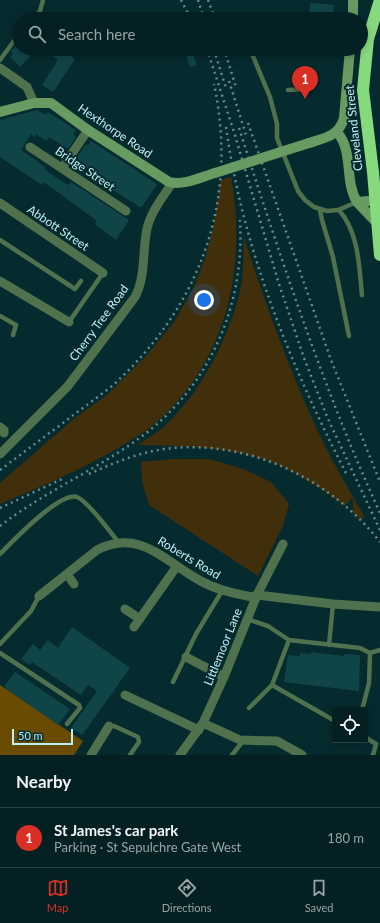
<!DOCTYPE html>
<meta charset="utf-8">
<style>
body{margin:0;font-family:Lato,sans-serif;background:#0d282a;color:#f1f3f6}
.controls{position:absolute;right:12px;bottom:12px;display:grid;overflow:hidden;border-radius:0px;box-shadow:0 2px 10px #0003}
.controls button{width:36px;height:36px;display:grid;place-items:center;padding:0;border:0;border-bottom:1px solid #253e40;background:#042022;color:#f1f3f6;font:20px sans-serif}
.scale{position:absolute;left:12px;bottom:10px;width:61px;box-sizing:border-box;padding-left:4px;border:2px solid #beeff3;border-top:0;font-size:11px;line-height:14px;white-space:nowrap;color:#beeff3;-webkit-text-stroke:3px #062b2e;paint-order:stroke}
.you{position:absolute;left:204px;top:300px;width:14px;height:14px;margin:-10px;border:3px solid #fff;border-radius:50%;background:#1a73e8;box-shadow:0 0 0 6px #1a73e833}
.badge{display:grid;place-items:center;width:26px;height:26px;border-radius:50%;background:#d93025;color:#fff;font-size:13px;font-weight:700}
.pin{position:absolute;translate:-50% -33px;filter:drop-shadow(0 1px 2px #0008)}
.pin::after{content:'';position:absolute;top:21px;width:14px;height:12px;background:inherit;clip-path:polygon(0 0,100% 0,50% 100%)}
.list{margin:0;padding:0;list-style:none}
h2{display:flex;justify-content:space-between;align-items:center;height:52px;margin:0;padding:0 16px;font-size:17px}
h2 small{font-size:13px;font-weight:400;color:#97a3a5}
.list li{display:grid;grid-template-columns:26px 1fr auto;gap:12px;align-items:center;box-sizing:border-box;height:60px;padding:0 16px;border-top:1px solid #253e40}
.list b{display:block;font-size:15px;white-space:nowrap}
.list p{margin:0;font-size:13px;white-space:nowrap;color:#97a3a5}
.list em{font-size:13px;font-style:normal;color:#97a3a5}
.icon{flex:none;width:22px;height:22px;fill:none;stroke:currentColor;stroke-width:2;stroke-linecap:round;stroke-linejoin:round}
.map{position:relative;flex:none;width:380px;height:755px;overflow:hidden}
.search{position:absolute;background:#042022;box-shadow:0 2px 10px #0003;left:12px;right:12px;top:12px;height:44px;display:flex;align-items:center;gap:10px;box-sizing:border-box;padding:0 14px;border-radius:22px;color:#97a3a5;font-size:15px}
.sheet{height:112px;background:#042022}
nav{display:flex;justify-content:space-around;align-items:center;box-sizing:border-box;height:56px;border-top:1px solid #253e40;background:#042022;font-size:11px;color:#97a3a5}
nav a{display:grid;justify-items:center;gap:2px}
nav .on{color:#d93025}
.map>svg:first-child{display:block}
.green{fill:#412f0c}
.forest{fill:#694b02}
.building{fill:#104548}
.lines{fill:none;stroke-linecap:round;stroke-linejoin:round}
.lane{stroke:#50714d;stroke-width:4.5}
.street{stroke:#50714d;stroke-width:9}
.secondary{stroke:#679b61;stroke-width:10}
.highway{stroke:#87d97e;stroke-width:12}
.rail{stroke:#618c90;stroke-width:2.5;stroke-dasharray:2 4;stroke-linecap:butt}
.secondary-bridge{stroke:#679b61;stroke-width:10}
.labels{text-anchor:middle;stroke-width:4;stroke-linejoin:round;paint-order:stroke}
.street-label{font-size:12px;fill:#beeff3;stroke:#062b2e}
</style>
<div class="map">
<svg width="380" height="755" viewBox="0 0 380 755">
<rect width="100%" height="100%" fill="#062b2e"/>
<!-- green -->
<path class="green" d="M231,177c17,95 -6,192 -85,254 -7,5 -16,9 -23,14 -39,24 -81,41 -123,59v-21l76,-66 31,-22 39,-39 28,-34 20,-35 11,-28 8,-30 8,-49z
M244,237c21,67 46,135 76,199 13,27 29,54 44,80l-3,4 -8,-7v-13l-2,-1 -6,7c-25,-18 -53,-38 -83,-47 -40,-13 -82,-13 -124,-14 7,-5 15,-10 22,-15 39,-33 68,-90 80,-139 4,-17 3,-36 4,-54z
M172,459h38l33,10 28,13 18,22 -6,22 -25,50 -109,-71 -7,-23 -1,-20z"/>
<!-- forest -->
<path class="forest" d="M0,685l83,56 -9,14h-74z"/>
<!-- building -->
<path class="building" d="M310,3l24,2 -1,14h-24z
M19,41v8h18l-17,18 -10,-10 3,-3 -2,-2z
M42,49h18l15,10 -22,33 -11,-7 16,-25z
M184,49h7l6,16 -7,2z
M37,110l9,5 2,-3 28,18 -3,4 3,3 -8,12 -19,-12 -3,4 -10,-7 -1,3 -4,-3 -10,16 24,17 -1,2 14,10 10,6 3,-3 58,38 -13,20 -21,-16 2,-3 -53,-39 -2,3 -42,-28v-37z
M91,141l66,43 -16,24 -37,-24 -2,2 -6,-3 4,-6 -25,-17 11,-16 2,2z
M72,627l58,41 -48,67 -11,-7 26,-37 -9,-6 -7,10 -49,-33 -2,3 -9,-6 12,-15 7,6 8,-10 10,8z
M311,652l33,4 1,-2 15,1 -1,36 -75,-9 4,-27 12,1v-3l11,1z
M15,672l55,37 -12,16 -54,-38z"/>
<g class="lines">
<!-- lane -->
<path class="lane" d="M33,19l7,-8 3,-11
M250,49l20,48 7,27v14l21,53 7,9 9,7 13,4 11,-1 19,-8
M0,60l19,-26
M288,90l19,-1
M320,210l2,10 11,37 16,79
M339,210c20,23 20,56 23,85
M0,240l75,49 6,-8
M0,316l16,9 -3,10
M69,322l34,-49
M0,554c12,-12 60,-63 77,-57 11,4 34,36 42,46
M247,619l21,7 21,14 -17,45 -23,23
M289,640l71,8 10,5 -1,30 -7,27
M0,644l31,-33 8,-15
M329,645l4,-41
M0,653l79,52 1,3 -13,16
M370,653l10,-3
M173,682l23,-48 26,-43
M272,685l63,36
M109,726h5l24,11 1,5 -9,13
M365,737l11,7 -3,11
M232,755l11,-14"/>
<!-- street -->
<path class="street" d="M0,68l27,19 7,16
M30,147l96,64
M62,168l26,-38
M0,203l103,70
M0,281l69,41
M0,427l4,3v3
M0,454l68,-68 67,-89c11,-20 7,-46 12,-68 3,-16 16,-32 25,-46
M67,574l7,10
M39,596l58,-46c43,-22 67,11 102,30 17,10 34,13 53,17l5,-2 76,9 47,3
M125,609l15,10
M134,627l43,-61
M186,657l38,20
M125,695l74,35
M203,723l37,17 37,1 25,14
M91,755l18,-29
M180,755l23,-32 21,-46 33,-82 26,-51"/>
<!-- secondary -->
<path class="secondary" d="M353,19v-19
M0,112l34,-9h17l37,27 81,52c15,4 32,-5 46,-9
M337,132c17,19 7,49 20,70l23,-2
M309,143c16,-5 30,-7 35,-25l6,-69
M357,202l20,21"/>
<!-- highway -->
<path class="highway" d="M380,0l-12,39 -5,51 10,82 7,83"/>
<!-- rail -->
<path class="rail" d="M181,0l10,19
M198,0l6,19
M208,0l7,19
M207,49l27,83 45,152 25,74 24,61 52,111
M224,49l12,38
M214,50l12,38
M229,81l17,54
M248,123l83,237 49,122
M226,127c17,123 65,239 121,348
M239,128c42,131 84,260 141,385
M0,470l111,-83c89,-80 128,-185 103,-303
M89,474c24,-11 49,-21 75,-25 82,-11 166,29 216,93
M0,508l62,-29
M0,526c44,-34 96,-56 141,-89 69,-51 104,-132 99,-217"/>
<!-- secondary-bridge -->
<path class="secondary-bridge" d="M215,173l94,-30"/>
</g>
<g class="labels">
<!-- street labels -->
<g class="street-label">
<text transform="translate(354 128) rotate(-96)" y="4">Cleveland Street</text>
<text transform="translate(115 131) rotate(34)" y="4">Hexthorpe Road</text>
<text transform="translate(85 169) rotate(34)" y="4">Bridge Street</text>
<text transform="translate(58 228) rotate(34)" y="4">Abbott Street</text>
<text transform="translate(99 323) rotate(-54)" y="4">Cherry Tree Road</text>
<text transform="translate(189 558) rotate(31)" y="4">Roberts Road</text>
<text transform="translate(223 647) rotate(-68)" y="4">Littlemoor Lane</text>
</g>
</g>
</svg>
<div class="controls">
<button><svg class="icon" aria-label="locate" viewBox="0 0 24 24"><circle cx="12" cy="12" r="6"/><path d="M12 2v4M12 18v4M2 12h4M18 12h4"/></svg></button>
</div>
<div class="scale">50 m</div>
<div class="you"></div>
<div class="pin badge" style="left:305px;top:99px">1</div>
<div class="search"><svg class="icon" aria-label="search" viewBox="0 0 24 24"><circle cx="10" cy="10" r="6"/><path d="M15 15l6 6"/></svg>Search here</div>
</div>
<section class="sheet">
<h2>Nearby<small></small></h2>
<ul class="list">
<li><span class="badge">1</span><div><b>St James's car park</b><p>Parking · St Sepulchre Gate West</p></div><em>180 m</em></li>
</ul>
</section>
<nav>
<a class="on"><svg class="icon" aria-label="map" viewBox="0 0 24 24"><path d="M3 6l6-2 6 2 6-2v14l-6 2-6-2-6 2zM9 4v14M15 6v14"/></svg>Map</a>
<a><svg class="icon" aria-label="directions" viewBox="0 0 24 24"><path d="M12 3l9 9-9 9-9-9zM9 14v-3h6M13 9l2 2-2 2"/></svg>Directions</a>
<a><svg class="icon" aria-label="saved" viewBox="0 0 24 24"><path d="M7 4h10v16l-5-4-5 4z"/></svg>Saved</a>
</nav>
